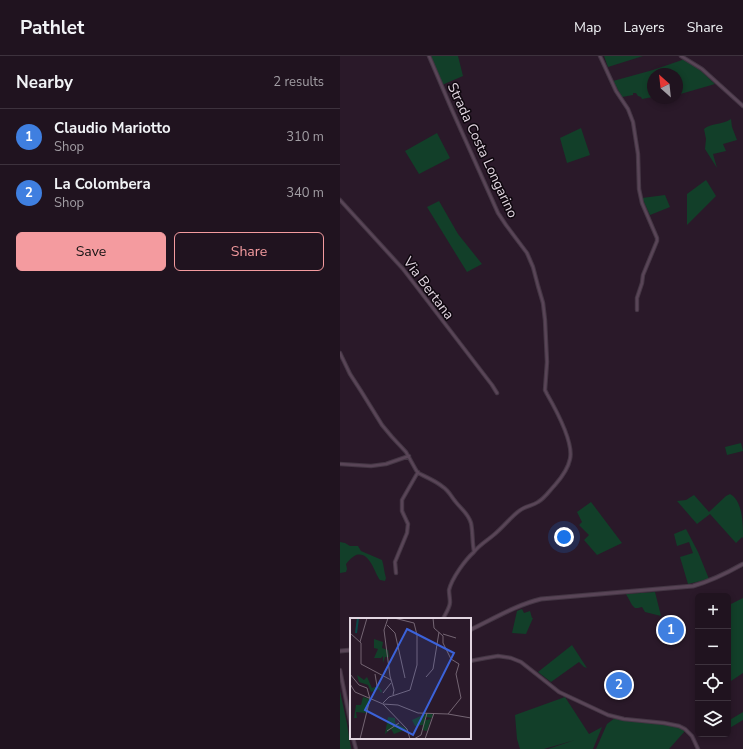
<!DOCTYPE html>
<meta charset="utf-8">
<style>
body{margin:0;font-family:"Nunito Sans",sans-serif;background:#2d202c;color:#f1f3f6}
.controls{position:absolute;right:12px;bottom:12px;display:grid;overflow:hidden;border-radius:6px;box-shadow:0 2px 6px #0003}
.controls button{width:36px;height:36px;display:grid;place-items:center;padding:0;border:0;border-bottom:1px solid #3d323d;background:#20131f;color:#f1f3f6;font:20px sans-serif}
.compass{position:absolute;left:307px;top:12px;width:36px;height:36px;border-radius:50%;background:#20131f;box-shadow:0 2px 6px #0003;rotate:333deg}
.you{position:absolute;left:224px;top:481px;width:14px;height:14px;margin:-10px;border:3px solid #fff;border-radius:50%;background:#1a73e8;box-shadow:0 0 0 6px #1a73e833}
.badge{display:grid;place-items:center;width:26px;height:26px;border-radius:50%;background:#f49b9f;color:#fff;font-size:13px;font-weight:700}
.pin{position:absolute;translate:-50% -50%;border:2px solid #fff;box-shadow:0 1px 4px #0006}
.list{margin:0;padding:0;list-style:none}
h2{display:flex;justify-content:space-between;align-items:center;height:52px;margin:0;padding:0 16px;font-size:17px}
h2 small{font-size:13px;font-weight:400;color:#a29ea4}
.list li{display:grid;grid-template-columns:26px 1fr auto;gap:12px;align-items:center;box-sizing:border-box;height:56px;padding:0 16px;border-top:1px solid #3d323d}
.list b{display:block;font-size:15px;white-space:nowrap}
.list p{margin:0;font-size:13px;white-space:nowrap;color:#a29ea4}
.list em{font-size:13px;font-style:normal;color:#a29ea4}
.actions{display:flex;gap:8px;padding:12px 16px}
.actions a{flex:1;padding:9px 0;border:1px solid #f49b9f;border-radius:6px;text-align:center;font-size:14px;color:#f49b9f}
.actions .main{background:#f49b9f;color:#111}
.icon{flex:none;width:22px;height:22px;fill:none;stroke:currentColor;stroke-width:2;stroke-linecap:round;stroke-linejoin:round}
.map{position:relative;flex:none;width:403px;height:693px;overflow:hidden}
header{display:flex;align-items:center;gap:24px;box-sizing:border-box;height:56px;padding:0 20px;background:#20131f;border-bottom:1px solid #3d323d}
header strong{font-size:19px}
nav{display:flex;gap:22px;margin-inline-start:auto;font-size:14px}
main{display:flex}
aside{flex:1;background:#20131f}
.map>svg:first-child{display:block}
.green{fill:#123f29}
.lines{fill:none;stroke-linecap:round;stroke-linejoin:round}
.minor-casing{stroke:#443644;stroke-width:4.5}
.tertiary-casing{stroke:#443644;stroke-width:5}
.minor{stroke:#594557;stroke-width:2.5}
.tertiary{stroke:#594557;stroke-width:3}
.labels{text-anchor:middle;stroke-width:3;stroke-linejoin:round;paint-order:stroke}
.street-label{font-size:14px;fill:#e2d6e1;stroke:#0e070e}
.inset-river{fill:none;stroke:#0a4747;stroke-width:2}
.inset-road{fill:none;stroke:#746573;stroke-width:1}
.view{fill:#3b62d9;fill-opacity:0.15;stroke:#3b62d9;stroke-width:2}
.inset-edge{fill:none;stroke:#e2d6e1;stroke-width:2}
</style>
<header>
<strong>Pathlet</strong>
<nav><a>Map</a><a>Layers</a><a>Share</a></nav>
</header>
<main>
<aside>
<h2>Nearby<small>2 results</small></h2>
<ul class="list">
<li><span class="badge" style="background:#3f7fe0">1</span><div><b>Claudio Mariotto</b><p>Shop</p></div><em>310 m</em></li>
<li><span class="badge" style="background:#3f7fe0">2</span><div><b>La Colombera</b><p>Shop</p></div><em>340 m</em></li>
</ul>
<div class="actions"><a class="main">Save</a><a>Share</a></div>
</aside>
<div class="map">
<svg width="403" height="693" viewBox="0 0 403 693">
<rect width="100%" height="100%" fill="#2a1929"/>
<!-- green -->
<path class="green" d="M91,0h27l5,20 -21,9z
M264,0h39l-35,11z
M345,3l16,12 14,13 -38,11v-21h-24v23l-11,2 -1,-2 -3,-1 -2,-3h-3v2l-11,2 -9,-16 40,-11z
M391,63l1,8 5,13 -14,4 3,7 -13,3 4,14 -12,-19 1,-10 -2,-10c7,-6 18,-4 27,-10z
M241,72l9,27 -23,8 -7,-25z
M97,77l13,25 -31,16 -14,-23z
M366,124l2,3 8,13 -29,29v-31z
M325,139l5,12 -20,8 -8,-17z
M99,145l19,33 24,30 -15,8 -40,-65z
M401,387l2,8 -16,4 -2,-8z
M390,438c13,7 13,30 13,44l-1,-1 -6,6 -26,-29 -13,10 -20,-23 9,-1 8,-5 15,17 17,-16z
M251,446l31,41 -25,12 -13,-15 5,-5 -10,-10 3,-3 -5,-10z
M346,473l12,23 11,27 -21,5 -8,-27 13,-4 -4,-11 -12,4 -3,-12z
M0,486l5,1 5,3h8l3,5 21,9c2,6 2,12 4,18l-1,3 -5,-1c-6,-8 -10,-29 -24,-25 -4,2 -7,5 -10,9l1,5 -1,3 -6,1z
M315,536l6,24 -16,-4 -3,-5 -4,1h-3l-3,-3 -6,-11z
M403,542v75l-12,8 -3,-3v-71l3,-3z
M182,553l2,4 6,-2 2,7h1l-7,16 -14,-1 5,-22z
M232,589l15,23 -3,-1 -5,-5 -28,20 -13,-10z
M0,635l7,33 4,25h-11z
M225,641l24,37 13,-7 -9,22h-45l27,-9 -31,9h-24l-3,-10 -2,-24z
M403,656v8l-15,9v-8z
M275,662c5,1 10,3 16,3 15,2 42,1 54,10l-16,18h-73l11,-25z"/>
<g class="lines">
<!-- minor casing -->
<g class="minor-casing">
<path id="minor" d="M89,0l23,54 46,103 8,12 21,28 6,14 5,19 5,17 2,17 2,42 -2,28 2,4c8,14 27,48 23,65 -2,10 -8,18 -15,26 -5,5 -10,13 -17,17 -6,4 -13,4 -19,9 -8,6 -14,14 -22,21 -7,7 -17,12 -23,20 -9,8 -22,26 -25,38 0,4 1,8 1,12 0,6 -5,12 -7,17
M260,0l16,35 12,18 5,13 5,32 1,35 3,14 15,35v3l-14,34 -1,8 -5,15v12
M341,0l21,13 41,37
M0,144l63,69 89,116 5,8
M0,297l10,21 11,17 21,34 10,12 14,15 10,18 2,3c8,4 18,8 25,14 5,3 8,9 12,14 6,8 13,12 16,22 2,9 1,19 3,28
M0,408l31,2 15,-2 23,-8
M56,517l-1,-11 12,-29 1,-9 -6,-13v-11l16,-28
M130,605l16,-3 12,-2 13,2 10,4 38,30 49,23 16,4 40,4 15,3 6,3 7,7 6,13
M0,614l11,55
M13,682l3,11"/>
</g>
<!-- tertiary casing -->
<g class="tertiary-casing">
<path id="tertiary" d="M130,574c23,-11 46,-25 71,-31l152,-13c19,-5 34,-13 50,-22
M0,595l11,-1"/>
</g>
<!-- minor -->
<use href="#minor" class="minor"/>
<!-- tertiary -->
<use href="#tertiary" class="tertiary"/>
</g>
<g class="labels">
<!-- street labels -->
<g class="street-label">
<text transform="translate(143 94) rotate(65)" y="5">Strada Costa Longarino</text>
<text transform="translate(89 232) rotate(53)" y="5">Via Bertana</text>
</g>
</g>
<!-- overview -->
<g transform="translate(10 562)">
<rect width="121" height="121" fill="#2a1929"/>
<path d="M24,21l9,3 -1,6 6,2 1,7h-4l-2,6v-7l-2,2h-7l4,-9 -4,-1zM7,57l7,5 3,-3 5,11 6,-2 4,5 -1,2 -2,-4 -8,3 -3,-7 -9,-3zM13,79l7,2 -3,14 -11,-1 1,6h-3l2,-13h5zM77,95h6l-1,5 -6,-1 -1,3 6,-1 -4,12 -5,-1 1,-5 -8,1 -3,-6zM38,99l7,1v5l12,6 -13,5 -3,-5 -6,5z" fill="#123f29"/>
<path class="inset-river" d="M6,15l2,-15"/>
<path class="inset-road" d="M38,0l-4,12 6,46 4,14 -1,5M83,0l1,10 9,8v7l8,16 8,5 -3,10 5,24 -13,16M37,7l8,8 10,45M0,15l11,10v21l30,16M93,16l13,4M10,24l7,-24M0,56l9,11 8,3 3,11 -10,40M25,56l2,12M76,59l7,-8 6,-37M0,66l5,8 28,12M33,75l8,-10M33,85l6,-6 21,-7 7,-25v-30l-3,-12 -20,-5M33,86l15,1 20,8 30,1 23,4M33,86l24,25 3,10M37,113l12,-8M64,121l7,-4 6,-22M75,121l9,-26"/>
<path class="view" d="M57,11l47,24 -41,82 -48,-25z"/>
<rect width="121" height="121" class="inset-edge"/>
</g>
</svg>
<div class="controls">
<button>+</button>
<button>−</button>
<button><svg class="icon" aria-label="locate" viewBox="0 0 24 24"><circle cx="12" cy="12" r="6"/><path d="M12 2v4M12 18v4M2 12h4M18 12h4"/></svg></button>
<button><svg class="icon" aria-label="layers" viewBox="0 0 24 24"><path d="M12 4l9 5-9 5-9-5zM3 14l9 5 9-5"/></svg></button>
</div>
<svg class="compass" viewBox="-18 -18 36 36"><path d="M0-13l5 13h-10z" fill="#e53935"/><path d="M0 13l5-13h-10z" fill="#a29ea4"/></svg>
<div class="you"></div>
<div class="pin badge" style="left:331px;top:574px;background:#3f7fe0">1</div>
<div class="pin badge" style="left:279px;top:629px;background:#3f7fe0">2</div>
</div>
</main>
